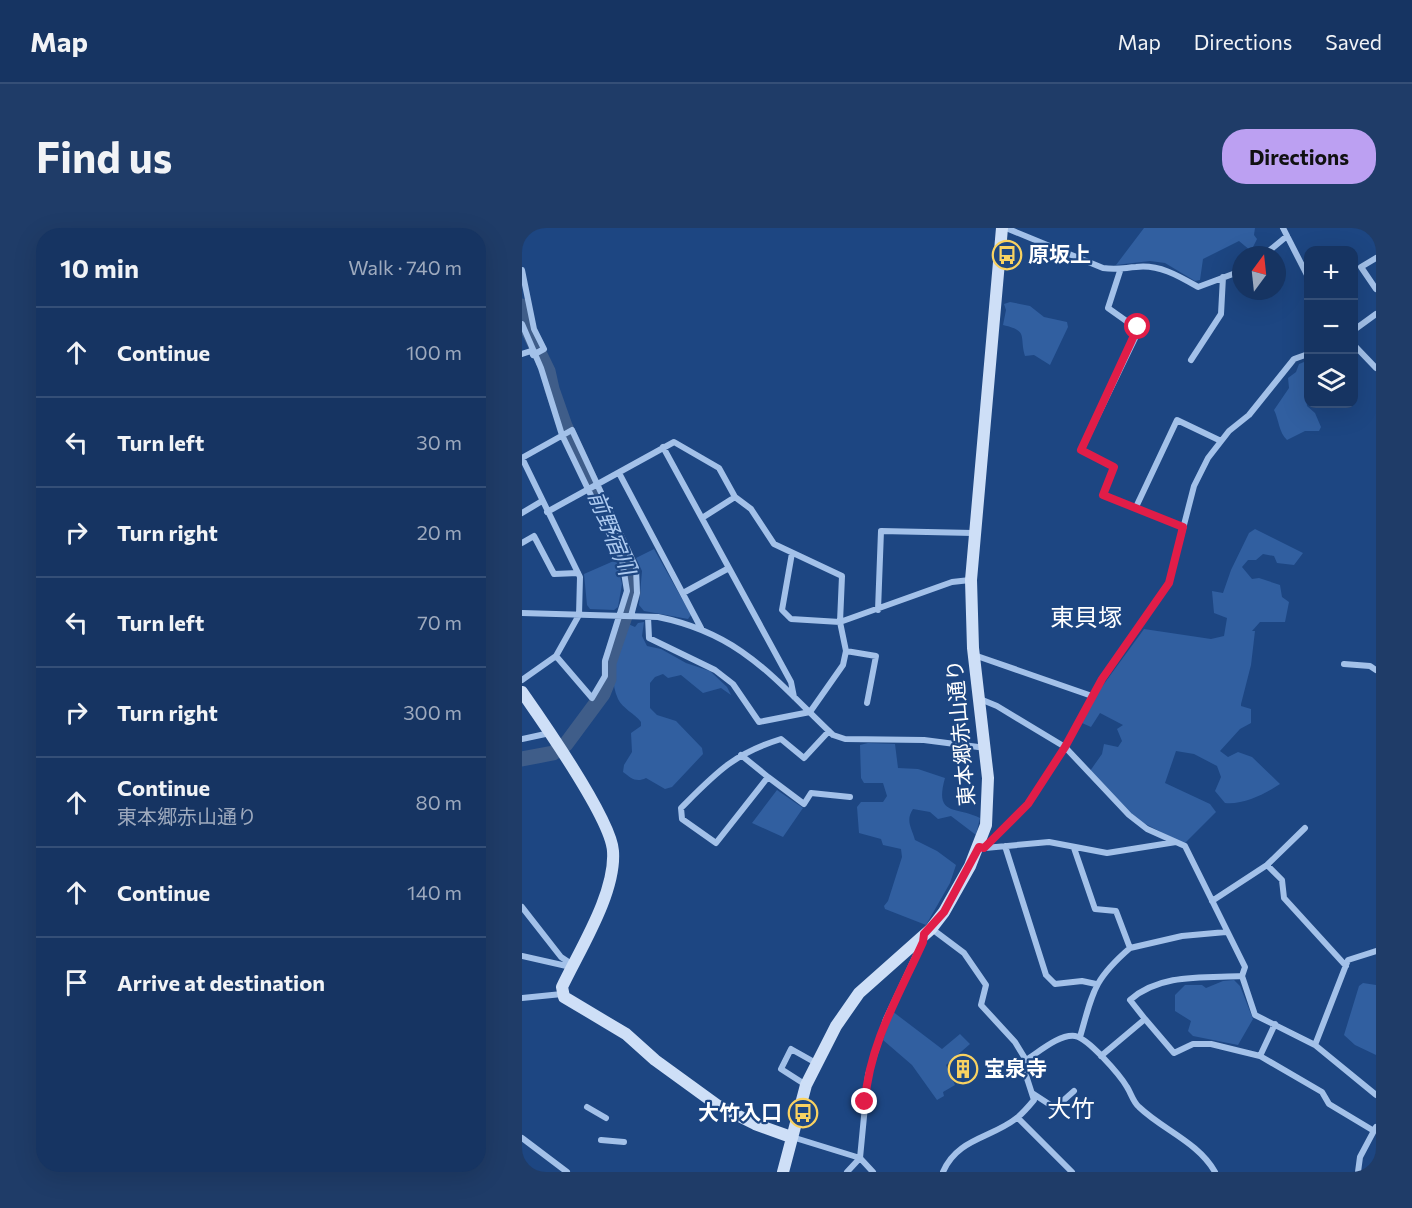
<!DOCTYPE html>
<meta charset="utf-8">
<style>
:root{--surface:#163462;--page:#1f3c68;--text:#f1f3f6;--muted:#9eaabe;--line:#354f77;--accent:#bca0f2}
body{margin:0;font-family:Commissioner,"Noto Sans JP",sans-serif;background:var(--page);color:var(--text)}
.controls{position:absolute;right:18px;top:18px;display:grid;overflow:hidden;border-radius:12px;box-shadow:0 6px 24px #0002}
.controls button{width:54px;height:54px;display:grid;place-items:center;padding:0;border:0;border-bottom:2px solid var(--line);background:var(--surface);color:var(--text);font:30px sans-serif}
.compass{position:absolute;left:710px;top:18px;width:54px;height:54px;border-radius:50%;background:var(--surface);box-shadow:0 6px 24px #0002;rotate:15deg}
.stop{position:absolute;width:18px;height:18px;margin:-14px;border:4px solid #e11d48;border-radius:50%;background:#fff}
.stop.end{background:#e11d48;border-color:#fff;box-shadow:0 2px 6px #0008}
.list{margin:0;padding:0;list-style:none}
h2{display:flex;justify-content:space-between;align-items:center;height:78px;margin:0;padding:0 24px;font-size:26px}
h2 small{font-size:20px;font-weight:400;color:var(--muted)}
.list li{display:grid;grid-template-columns:39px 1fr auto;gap:18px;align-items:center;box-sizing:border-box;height:90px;padding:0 24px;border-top:2px solid var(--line)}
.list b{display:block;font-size:22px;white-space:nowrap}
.list p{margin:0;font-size:20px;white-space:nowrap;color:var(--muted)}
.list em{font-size:20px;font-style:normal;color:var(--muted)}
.icon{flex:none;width:33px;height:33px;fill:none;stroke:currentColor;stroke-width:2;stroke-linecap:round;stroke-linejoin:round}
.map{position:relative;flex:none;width:854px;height:944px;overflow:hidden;border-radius:24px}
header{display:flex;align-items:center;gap:36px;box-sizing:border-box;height:84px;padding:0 30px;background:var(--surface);border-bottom:2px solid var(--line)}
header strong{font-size:28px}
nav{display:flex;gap:33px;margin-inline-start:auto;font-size:21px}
.intro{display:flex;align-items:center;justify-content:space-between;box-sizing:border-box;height:144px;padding:0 36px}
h1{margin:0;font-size:42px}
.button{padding:15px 27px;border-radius:24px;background:var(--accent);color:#111;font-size:21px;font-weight:700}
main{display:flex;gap:36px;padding:0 36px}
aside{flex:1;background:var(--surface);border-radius:24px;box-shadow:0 6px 24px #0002}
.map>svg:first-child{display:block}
.green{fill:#315fa0}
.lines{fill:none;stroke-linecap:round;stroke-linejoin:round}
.river{stroke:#3f5d89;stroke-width:15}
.street{stroke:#a3c1e9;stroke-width:6}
.secondary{stroke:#cedff7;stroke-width:12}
.route{stroke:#e11d48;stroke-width:8}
.labels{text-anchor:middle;stroke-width:4.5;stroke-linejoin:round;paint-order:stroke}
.poi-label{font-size:21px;font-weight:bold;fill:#fff;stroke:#1d4682;text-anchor:start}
.street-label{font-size:21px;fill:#fff;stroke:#1d4682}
.water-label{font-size:22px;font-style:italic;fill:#aecbf1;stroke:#1d4682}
.quarter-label{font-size:24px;fill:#fff;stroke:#1d4682}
</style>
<header>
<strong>Map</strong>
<nav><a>Map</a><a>Directions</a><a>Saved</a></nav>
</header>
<div class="intro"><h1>Find us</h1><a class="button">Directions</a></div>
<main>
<aside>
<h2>10 min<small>Walk · 740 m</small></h2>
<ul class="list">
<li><svg class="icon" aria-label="ahead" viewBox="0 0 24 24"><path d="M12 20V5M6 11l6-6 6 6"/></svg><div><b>Continue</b></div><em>100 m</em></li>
<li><svg class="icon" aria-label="left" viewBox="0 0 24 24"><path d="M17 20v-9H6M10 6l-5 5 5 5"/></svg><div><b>Turn left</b></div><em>30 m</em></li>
<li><svg class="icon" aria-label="right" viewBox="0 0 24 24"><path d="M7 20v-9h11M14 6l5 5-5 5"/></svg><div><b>Turn right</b></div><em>20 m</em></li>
<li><svg class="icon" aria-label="left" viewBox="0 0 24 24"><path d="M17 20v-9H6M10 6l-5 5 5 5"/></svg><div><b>Turn left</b></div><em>70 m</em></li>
<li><svg class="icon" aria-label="right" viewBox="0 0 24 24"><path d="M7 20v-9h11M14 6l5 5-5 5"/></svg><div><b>Turn right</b></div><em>300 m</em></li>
<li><svg class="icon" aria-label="ahead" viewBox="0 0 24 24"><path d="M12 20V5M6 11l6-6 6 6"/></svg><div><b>Continue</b><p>東本郷赤山通り</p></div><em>80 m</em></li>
<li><svg class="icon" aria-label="ahead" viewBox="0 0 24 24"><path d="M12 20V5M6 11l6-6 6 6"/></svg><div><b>Continue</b></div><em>140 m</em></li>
<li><svg class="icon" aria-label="arrive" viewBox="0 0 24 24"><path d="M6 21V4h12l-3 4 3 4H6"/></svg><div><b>Arrive at destination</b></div></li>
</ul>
</aside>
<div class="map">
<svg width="854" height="944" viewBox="0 0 854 944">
<rect width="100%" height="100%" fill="#1d4682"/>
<!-- green -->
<path class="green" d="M 622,0 L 733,0 L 732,7 L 735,11 L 729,23 L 717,13 L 681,31 L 678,52 L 673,53 L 643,35 L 628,33 L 594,37 Z
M 488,74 L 508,78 L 522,89 L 545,94 L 546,99 L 528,137 L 512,127 L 503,128 C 497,108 507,103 481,97 L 484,82 L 482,76 Z
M 782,134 L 786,138 L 786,149 L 782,152 L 785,178 L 793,185 L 799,199 L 797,203 L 783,203 L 765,212 C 757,205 757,192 752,182 L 767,160 L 766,150 L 774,144 L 777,136 Z
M 733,301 L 781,325 L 772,337 L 755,335 L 752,328 L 741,326 L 734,332 L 726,332 L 720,339 L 730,351 L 737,350 L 758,357 L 760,369 L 767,374 L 763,394 L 738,394 L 730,403 L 733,403 L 729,437 L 719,476 L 719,478 L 729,481 L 729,495 L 718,501 L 698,523 L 706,529 L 716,524 L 730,529 L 758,556 C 743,566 721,577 703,575 L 693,563 L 699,549 L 695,538 L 672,526 L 654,523 L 643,555 L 688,576 L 694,584 L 662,616 L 612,590 L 568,543 L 580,526 L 582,516 L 596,519 L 600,513 L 595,501 L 601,497 L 578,485 L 569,499 L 560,495 L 579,460 L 622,401 L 689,411 L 702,408 L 705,390 L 692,385 L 690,363 L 701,365 L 709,342 L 727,305 Z
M 132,321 L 169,387 L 166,391 L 122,383 L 117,377 L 120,343 L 114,330 Z
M 94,332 L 100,356 L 96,379 L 92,382 L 68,381 L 65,377 L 62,346 Z
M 122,394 L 120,408 L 125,418 L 139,421 L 164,435 L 188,443 L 205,459 L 209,467 L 199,460 L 181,465 L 159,447 L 146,450 L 141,446 L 133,449 L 128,455 L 128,480 L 135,487 L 154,493 L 180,520 L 181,526 L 150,559 L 143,561 L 124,550 C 114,555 109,550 101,544 L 102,537 L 110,524 L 109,505 L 119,498 L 119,494 C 113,486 100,480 96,471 C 85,446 95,421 104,395 L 113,399 L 116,395 Z
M 346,515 L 373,516 L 376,540 L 396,541 L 423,550 C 412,589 434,578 458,590 L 454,607 L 429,588 L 416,591 L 408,584 L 391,581 C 383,593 390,600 393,612 L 415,623 L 434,637 L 428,655 L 404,697 L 363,681 L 362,678 L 366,673 L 380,629 L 379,621 L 361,617 L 359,611 L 337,605 L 335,579 L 339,574 L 361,574 L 365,568 L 361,555 L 342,555 L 339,550 L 338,517 Z
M 255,562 L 281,580 L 261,609 L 230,595 Z
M 712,752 L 718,758 L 731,791 L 716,817 L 671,808 L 666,803 L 669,793 L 653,783 L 653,767 L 663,757 L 680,757 L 684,760 L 701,753 Z
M 841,755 L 854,757 L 854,827 L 833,817 L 822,807 L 837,758 Z
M 370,783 L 420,821 L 438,806 L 448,816 L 424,837 L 433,857 L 421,864 L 422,868 L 415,872 L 390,837 L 361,812 Z"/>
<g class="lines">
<!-- river -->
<path class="river" d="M 0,78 L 6,102 L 26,143 L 30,161 L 43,198 L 108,337 L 111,365 L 87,435 L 87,451 L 81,466 L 44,516 L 31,525 L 0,531"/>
<!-- street -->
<path class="street" d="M 484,0 L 581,40 C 595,42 601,40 614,39 C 637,36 657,48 676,59 L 719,43
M 761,0 L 786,49
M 742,27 L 765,8
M 854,30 L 839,39 L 854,61
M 0,42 L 12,101 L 22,121 L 11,127
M 598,43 L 586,80 L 617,102 L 559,222 L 592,239 L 581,267 L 661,299
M 0,96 L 19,140 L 40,207 L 100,332 L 105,363 L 83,433 L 83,448 L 70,470 L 34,428
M 832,102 L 854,86
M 832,117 L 854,140
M 0,126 L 9,123
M 669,132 L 699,86 L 701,49
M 141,219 L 207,340 L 161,365
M 0,230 L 58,349 L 57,387 L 34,428 L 0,452
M 0,230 L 50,202 L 114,340 L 115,365 L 109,388
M 97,245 L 179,400
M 614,279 L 655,192 L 699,213
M 25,284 L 152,214 L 197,240 L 213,269 L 229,281 L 252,316 L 320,348 L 318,394 L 324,423 L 321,437 L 288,484 L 237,494 L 211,456 L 193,442 L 127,410 L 126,389
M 0,285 L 20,273
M 180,290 L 213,269
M 0,315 L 12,308 L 32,346 L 56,345
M 270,325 L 260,382 L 269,391 L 318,394 L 430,354 L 448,352
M 207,340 L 269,454 L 272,469
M 356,382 L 359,303 L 451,305
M 0,385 L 136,389 C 220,406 252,451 311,507 L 323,511 L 402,512 L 464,520
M 324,423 L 354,428 L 345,475
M 452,427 L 570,468
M 822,436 L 848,438 L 854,442
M 458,471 L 475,478 L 543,519 L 607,587 L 625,601 L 663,618 L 723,739 L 720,748 L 733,787 L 793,817 L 854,867
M 307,503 L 282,530 L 259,511 C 211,526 194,545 159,580 L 160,591 L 194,615 L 246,549 L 282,576 L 289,565 L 328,569
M 0,511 L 28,505
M 219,527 L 246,549
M 483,618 L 524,747 L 533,756 L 560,753 L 574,756
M 462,620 L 506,576 L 543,519 L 580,451 L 647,355 L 672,258 L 686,230 L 707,203 L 727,187 L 772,131 L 786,126
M 463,620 L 527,614 L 585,625 L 654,614
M 552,620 L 573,681 L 594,683 L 608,720 C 571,752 571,764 558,809
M 745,637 L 760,652 L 762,670 L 824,738
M 690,673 L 745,637 L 783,600
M 0,679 L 39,729 L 51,737
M 410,701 L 442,725 L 464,757 L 459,777 L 493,814 L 504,832
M 608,720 L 660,708 L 704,704
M 0,728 L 49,739
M 0,770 L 40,766
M 623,791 L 608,772 C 638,745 683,750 720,748
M 793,817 L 826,732 L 854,723
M 579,828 L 623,791 L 652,825 L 671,816 L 689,816 L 738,828 L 800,864 L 807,876 L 852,903
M 738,828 L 753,796
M 284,857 L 259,841 L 269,821 L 294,835
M 510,865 L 533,880 L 552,863
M 65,879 L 84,890
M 496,890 L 550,944
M 270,909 L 338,930 L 351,944
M 0,910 L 45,944
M 79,912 L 102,914
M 325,944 L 338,930 L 346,847 L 364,791 L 402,710
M 421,944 C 435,910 471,910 496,889 C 502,884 507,878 512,872 L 501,838 L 504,832 C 517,824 537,806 553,808 C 566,810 598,847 605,859 C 609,865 611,874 617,879 C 641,902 676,914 693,944
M 836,944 L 838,929 L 854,899"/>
<!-- secondary -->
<path class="secondary" d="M 0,464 C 21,494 89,591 91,623 C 94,665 58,721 40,759 L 42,769 L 104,806 L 133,832 L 195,877 L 233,896 L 269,909
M 261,944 L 284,857 L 314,798 L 337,765 L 409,701 L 422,684 L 448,638 L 464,597 L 466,550 L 451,420 L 449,352 L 480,0"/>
</g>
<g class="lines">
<!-- route -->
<path class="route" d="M 343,874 C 347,816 378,765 401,714 L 402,706 L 422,684 L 457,619 L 462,620 L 506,576 L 543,519 L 580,451 L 647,355 L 661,299 L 581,267 L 592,239 L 559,222 L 616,99"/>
</g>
<!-- icons -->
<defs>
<g id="bus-ring" transform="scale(1.5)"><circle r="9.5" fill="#1d4682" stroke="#f9d261" stroke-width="1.5"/><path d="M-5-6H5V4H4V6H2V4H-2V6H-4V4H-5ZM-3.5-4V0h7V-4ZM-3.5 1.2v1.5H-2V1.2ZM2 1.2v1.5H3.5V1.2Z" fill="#f9d261"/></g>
<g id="building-ring" transform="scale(1.5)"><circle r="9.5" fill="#1d4682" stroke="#f9d261" stroke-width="1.5"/><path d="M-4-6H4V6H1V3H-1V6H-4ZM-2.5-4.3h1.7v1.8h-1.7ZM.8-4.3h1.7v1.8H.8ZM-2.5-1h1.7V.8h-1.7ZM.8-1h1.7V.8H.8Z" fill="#f9d261"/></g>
</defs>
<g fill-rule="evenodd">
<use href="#bus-ring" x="485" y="27"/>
<use href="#building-ring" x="441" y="841"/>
<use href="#bus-ring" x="281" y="885"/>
</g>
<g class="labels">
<!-- poi labels -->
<g class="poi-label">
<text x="506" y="34">原坂上</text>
<text x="462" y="848">宝泉寺</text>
<text x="260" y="892" text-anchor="end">大竹入口</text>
</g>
<!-- street labels -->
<g class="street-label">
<text transform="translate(439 505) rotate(-95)" y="7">東本郷赤山通り</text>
</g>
<!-- water labels -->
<g class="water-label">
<text transform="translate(90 305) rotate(68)" y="8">前野宿川</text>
</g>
<!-- quarter labels -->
<g class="quarter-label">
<text x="564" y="398">東貝塚</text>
<text x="549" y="889">大竹</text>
</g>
</g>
</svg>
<div class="controls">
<button>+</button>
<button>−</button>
<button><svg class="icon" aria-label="layers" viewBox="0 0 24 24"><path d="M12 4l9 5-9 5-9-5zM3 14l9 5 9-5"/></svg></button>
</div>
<svg class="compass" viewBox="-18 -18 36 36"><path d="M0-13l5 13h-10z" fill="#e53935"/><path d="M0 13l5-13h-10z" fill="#9eaabe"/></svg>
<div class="stop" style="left:616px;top:99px"></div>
<div class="stop end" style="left:343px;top:874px"></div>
</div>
</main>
